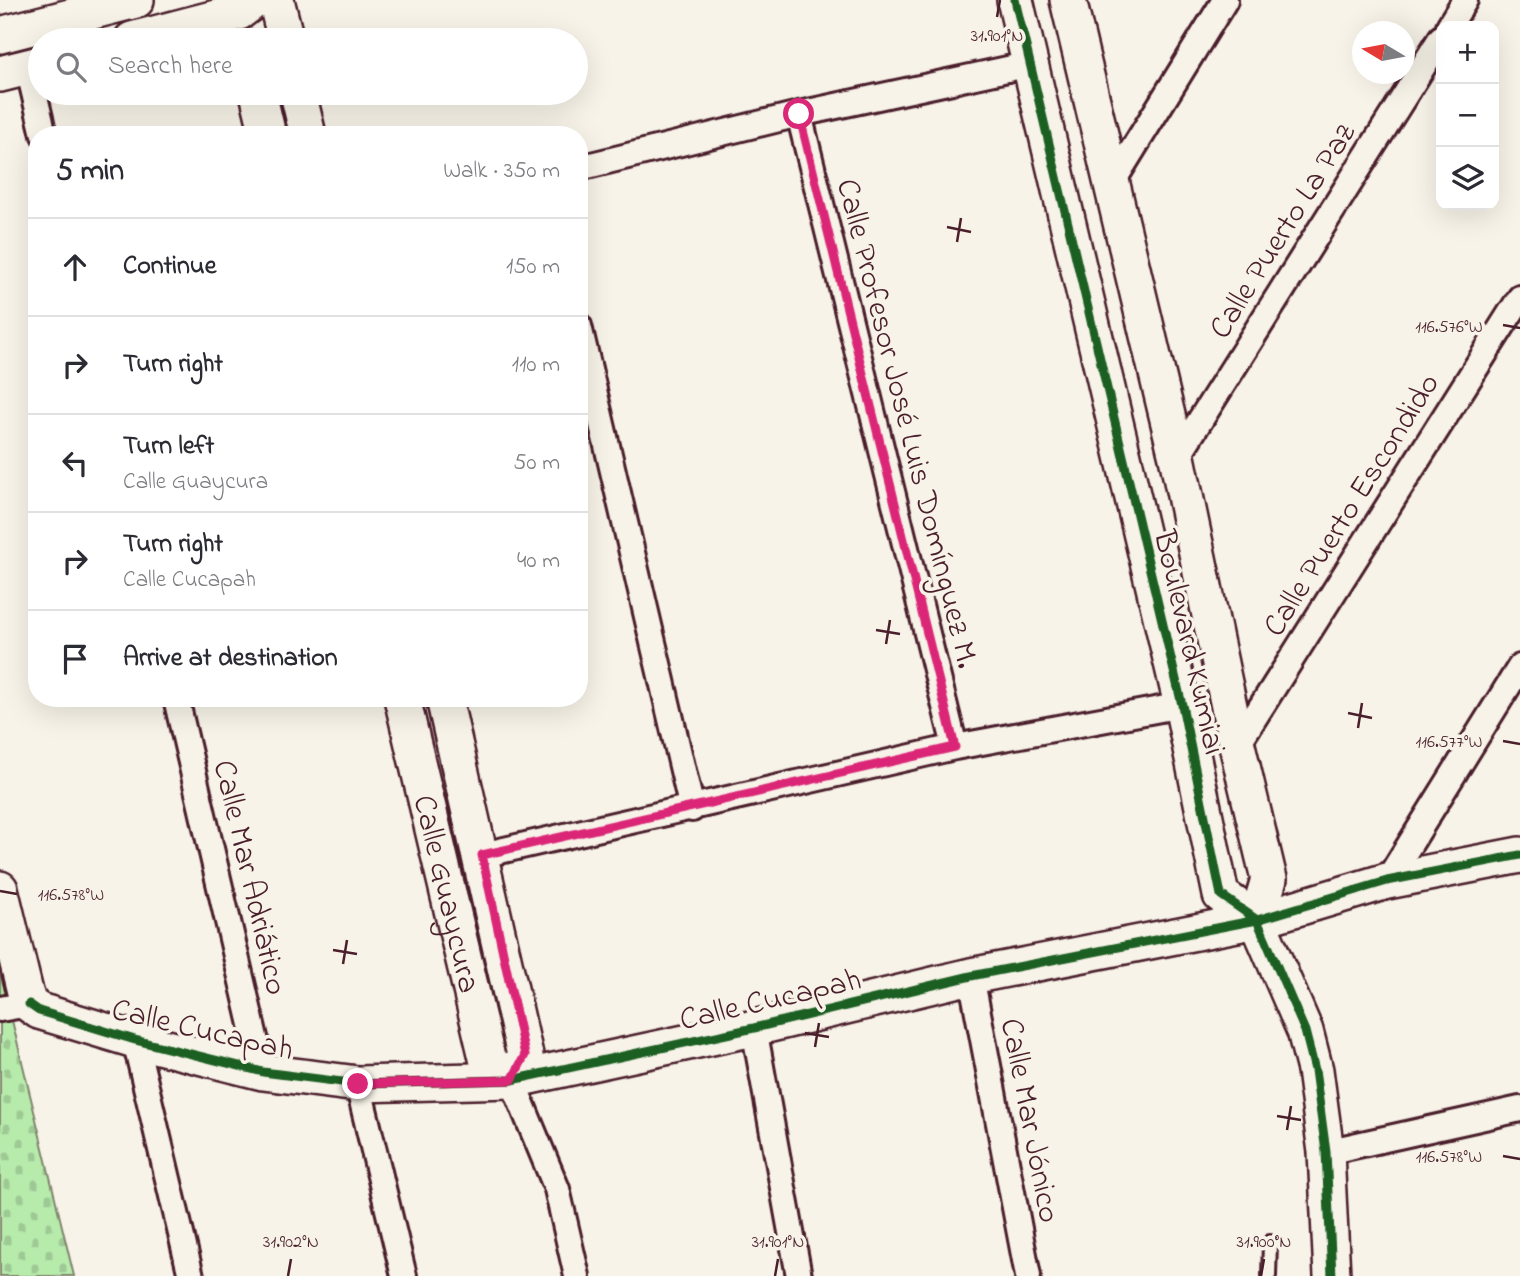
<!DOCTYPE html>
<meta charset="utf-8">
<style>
:root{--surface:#fff;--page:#f2f2f3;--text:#2b2b33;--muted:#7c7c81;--line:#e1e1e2}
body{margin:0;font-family:"Indie Flower",sans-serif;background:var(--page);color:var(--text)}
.controls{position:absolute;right:21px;top:21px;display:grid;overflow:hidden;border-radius:14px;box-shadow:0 7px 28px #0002}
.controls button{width:63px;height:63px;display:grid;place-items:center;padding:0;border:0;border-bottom:2px solid var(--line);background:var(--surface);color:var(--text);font:35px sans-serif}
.compass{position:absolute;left:1352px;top:21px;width:63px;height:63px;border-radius:50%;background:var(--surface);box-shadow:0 7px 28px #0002;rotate:280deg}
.stop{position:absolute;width:21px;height:21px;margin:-16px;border:5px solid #db2777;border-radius:50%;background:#fff}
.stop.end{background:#db2777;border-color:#fff;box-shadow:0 2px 7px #0008}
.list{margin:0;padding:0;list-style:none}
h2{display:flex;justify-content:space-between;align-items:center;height:91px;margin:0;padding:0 28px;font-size:30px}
h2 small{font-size:23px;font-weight:400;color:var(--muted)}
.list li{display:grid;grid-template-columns:46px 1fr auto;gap:21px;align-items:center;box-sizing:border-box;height:98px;padding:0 28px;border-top:2px solid var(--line)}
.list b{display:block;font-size:26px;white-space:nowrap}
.list p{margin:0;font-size:23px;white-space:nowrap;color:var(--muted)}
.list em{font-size:23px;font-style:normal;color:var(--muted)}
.icon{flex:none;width:38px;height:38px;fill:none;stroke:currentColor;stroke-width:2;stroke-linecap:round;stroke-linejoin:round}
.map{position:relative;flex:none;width:1520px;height:1276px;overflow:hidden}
.search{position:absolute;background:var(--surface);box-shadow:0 7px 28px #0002;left:28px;top:28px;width:560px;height:77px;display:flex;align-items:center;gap:18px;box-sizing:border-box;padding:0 24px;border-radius:38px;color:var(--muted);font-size:26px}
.panel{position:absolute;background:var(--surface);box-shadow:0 7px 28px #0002;left:28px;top:126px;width:560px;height:581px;border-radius:28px}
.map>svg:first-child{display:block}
.cemetery{fill:url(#cemetery-stones);stroke:#80856c;stroke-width:2}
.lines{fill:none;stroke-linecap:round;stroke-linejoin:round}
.lane-casing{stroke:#4a1f2b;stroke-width:18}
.street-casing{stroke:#4a1f2b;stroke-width:30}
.secondary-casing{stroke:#4a1f2b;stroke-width:40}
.lane{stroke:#f7f3e8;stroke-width:12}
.street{stroke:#f7f3e8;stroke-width:24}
.secondary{stroke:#f7f3e8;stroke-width:35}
.cycleway-casing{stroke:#f7f3e8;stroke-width:13}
.cycleway{stroke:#1b5e20;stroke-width:9}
.route{stroke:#db2777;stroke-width:9}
.ticks{fill:none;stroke:#4a1f2b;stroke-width:2.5}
.labels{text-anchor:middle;stroke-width:7;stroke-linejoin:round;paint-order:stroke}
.street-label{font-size:32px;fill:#4a1f2b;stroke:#f7f3e8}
.ticks-label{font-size:18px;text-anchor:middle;fill:#4a1f2b;stroke:#f7f3e8;stroke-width:7;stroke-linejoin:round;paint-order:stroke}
</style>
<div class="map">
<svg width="1520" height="1276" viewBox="0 0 1520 1276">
<defs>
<pattern id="cemetery-stones" width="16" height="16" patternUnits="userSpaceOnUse" patternTransform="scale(1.75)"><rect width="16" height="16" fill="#b6ebac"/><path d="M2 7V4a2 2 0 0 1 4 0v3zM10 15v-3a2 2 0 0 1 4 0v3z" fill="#9ec994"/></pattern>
</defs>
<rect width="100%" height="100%" fill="#f7f3e8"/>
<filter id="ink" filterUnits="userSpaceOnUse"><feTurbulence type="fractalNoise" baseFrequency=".0143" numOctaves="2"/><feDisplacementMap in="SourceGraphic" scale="14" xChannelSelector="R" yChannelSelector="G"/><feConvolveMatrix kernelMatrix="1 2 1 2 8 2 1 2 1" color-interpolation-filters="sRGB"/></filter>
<g filter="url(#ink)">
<!-- cemetery -->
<path class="cemetery" d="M 0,971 L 74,1276 L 0,1276 Z"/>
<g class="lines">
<!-- lane casing -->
<g class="lane-casing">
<path id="lane" d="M 1269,1276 L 1270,1242"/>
</g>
<!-- street casing -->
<g class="street-casing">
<path id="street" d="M 1449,26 L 1465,0
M 28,67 L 44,135
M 799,114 L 955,747
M 579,168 L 799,114 L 1031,64
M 1112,183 L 1225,0
M 579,326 L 692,809
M 1177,457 L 1441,38
M 176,698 L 263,1072
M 1237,745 L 1520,298
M 482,855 L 955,747 L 1182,705
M 1387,881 L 1520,667
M 971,976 L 1028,1276
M 0,1009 L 29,1004
M 754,1028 L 799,1276
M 135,1040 L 191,1276
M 512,1080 L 557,1189 L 577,1276
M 358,1084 L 404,1276
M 1326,1152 L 1520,1109"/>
</g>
<!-- secondary casing -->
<g class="secondary-casing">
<g id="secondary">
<path d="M 276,0 L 286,40"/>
<path d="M 1015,0 L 1182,705 L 1221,895 L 1257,920 L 1305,1031 L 1315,1070 L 1326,1152 L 1332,1276"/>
<path d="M 1068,0 L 1177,457 L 1237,745 L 1269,879 L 1257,920"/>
<path d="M 0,35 L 136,0"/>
<path d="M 132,40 L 239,12 L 255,0"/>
<path d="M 0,74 L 40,64"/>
<path d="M 258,93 L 268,135"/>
<path d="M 298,93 L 308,135"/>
<path id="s1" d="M 402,698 L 488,1062 L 512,1080 L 525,1055 L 444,698"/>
<path d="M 0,889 L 25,992 L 29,1004 L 39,1011 L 135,1040 L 263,1072 L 358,1084 L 512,1080 L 754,1028 L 971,976 L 1257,920 L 1387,881 L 1520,855"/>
</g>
</g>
<!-- lane -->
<use href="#lane" class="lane"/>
<!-- street -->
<use href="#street" class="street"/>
<!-- secondary -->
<use href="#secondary" class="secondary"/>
<!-- cycleway casing -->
<g class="cycleway-casing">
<path id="cycleway" d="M 1015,0 L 1182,705 L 1221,895 L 1257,920 L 1305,1031 L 1315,1070 L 1326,1152 L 1332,1276
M 29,1004 L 39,1011 L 135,1040 L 263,1072 L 358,1084 L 512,1080 L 754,1028 L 971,976 L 1257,920 L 1387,881 L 1520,855"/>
</g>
<!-- cycleway -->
<use href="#cycleway" class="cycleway"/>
</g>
</g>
<g class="lines" filter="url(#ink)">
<!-- route -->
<path class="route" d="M 358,1084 L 512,1080 L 525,1055 L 482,855 L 955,747 L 799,114"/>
</g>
<!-- ticks -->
<path class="ticks" d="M 997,17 L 1000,0M 947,227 L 971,232M 957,242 L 961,218M 1503,325 L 1520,328M 876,630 L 900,634M 886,644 L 890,620M 1348,713 L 1372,718M 1358,728 L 1362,703M 1503,741 L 1520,744M 0,891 L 17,894M 333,950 L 357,954M 343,964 L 347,940M 805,1033 L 829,1037M 815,1047 L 819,1023M 1277,1116 L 1301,1120M 1287,1130 L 1291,1106M 1503,1156 L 1520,1159M 288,1276 L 291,1259M 775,1276 L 778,1259M 1261,1276 L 1264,1259"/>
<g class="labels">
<!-- street labels -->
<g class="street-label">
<text transform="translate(1281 230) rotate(-58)" y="11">Calle Puerto La Paz</text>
<text transform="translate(909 423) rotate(76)" y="11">Calle Profesor José Luis Domínguez M.</text>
<text transform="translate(1350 504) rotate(-58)" y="11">Calle Puerto Escondido</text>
<text transform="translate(1191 642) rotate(77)" y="11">Boulevard Kumiai</text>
<text transform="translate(252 877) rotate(77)" y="11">Calle Mar Adriático</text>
<text dy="11" stroke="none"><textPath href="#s1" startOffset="201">Calle Guaycura</textPath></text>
<text transform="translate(770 998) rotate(-13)" y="11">Calle Cucapah</text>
<text transform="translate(203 1028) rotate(13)" y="11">Calle Cucapah</text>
<text transform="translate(1032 1120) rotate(79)" y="11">Calle Mar Jónico</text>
</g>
</g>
<g class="ticks-label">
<text x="997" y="41">31.901°N</text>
<text x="1449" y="332">116.576°W</text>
<text x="1449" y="747">116.577°W</text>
<text x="71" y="900">116.578°W</text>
<text x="1449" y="1162">116.578°W</text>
<text x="291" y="1247">31.902°N</text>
<text x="778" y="1247">31.901°N</text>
<text x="1264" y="1247">31.900°N</text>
</g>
</svg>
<div class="controls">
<button>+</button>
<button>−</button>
<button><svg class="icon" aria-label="layers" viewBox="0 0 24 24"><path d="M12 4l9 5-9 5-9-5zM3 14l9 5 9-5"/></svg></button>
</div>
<svg class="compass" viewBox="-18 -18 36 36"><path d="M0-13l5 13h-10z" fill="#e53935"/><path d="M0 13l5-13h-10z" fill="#7c7c81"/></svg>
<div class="stop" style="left:799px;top:114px"></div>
<div class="stop end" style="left:358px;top:1084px"></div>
<div class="search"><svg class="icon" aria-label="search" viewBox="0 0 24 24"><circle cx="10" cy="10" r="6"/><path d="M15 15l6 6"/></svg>Search here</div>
<section class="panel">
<h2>5 min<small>Walk · 350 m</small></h2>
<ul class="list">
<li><svg class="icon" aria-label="ahead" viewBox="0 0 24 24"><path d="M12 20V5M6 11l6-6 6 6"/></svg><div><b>Continue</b></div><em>150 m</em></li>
<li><svg class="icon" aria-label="right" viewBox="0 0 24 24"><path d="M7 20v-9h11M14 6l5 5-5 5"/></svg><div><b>Turn right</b></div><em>110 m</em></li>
<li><svg class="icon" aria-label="left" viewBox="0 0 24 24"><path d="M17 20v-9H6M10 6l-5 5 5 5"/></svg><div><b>Turn left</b><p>Calle Guaycura</p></div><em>50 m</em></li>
<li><svg class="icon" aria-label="right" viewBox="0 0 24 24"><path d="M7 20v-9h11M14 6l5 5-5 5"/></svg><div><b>Turn right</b><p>Calle Cucapah</p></div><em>40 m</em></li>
<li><svg class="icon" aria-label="arrive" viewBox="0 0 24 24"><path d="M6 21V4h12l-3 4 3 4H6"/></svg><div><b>Arrive at destination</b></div></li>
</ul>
</section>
</div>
